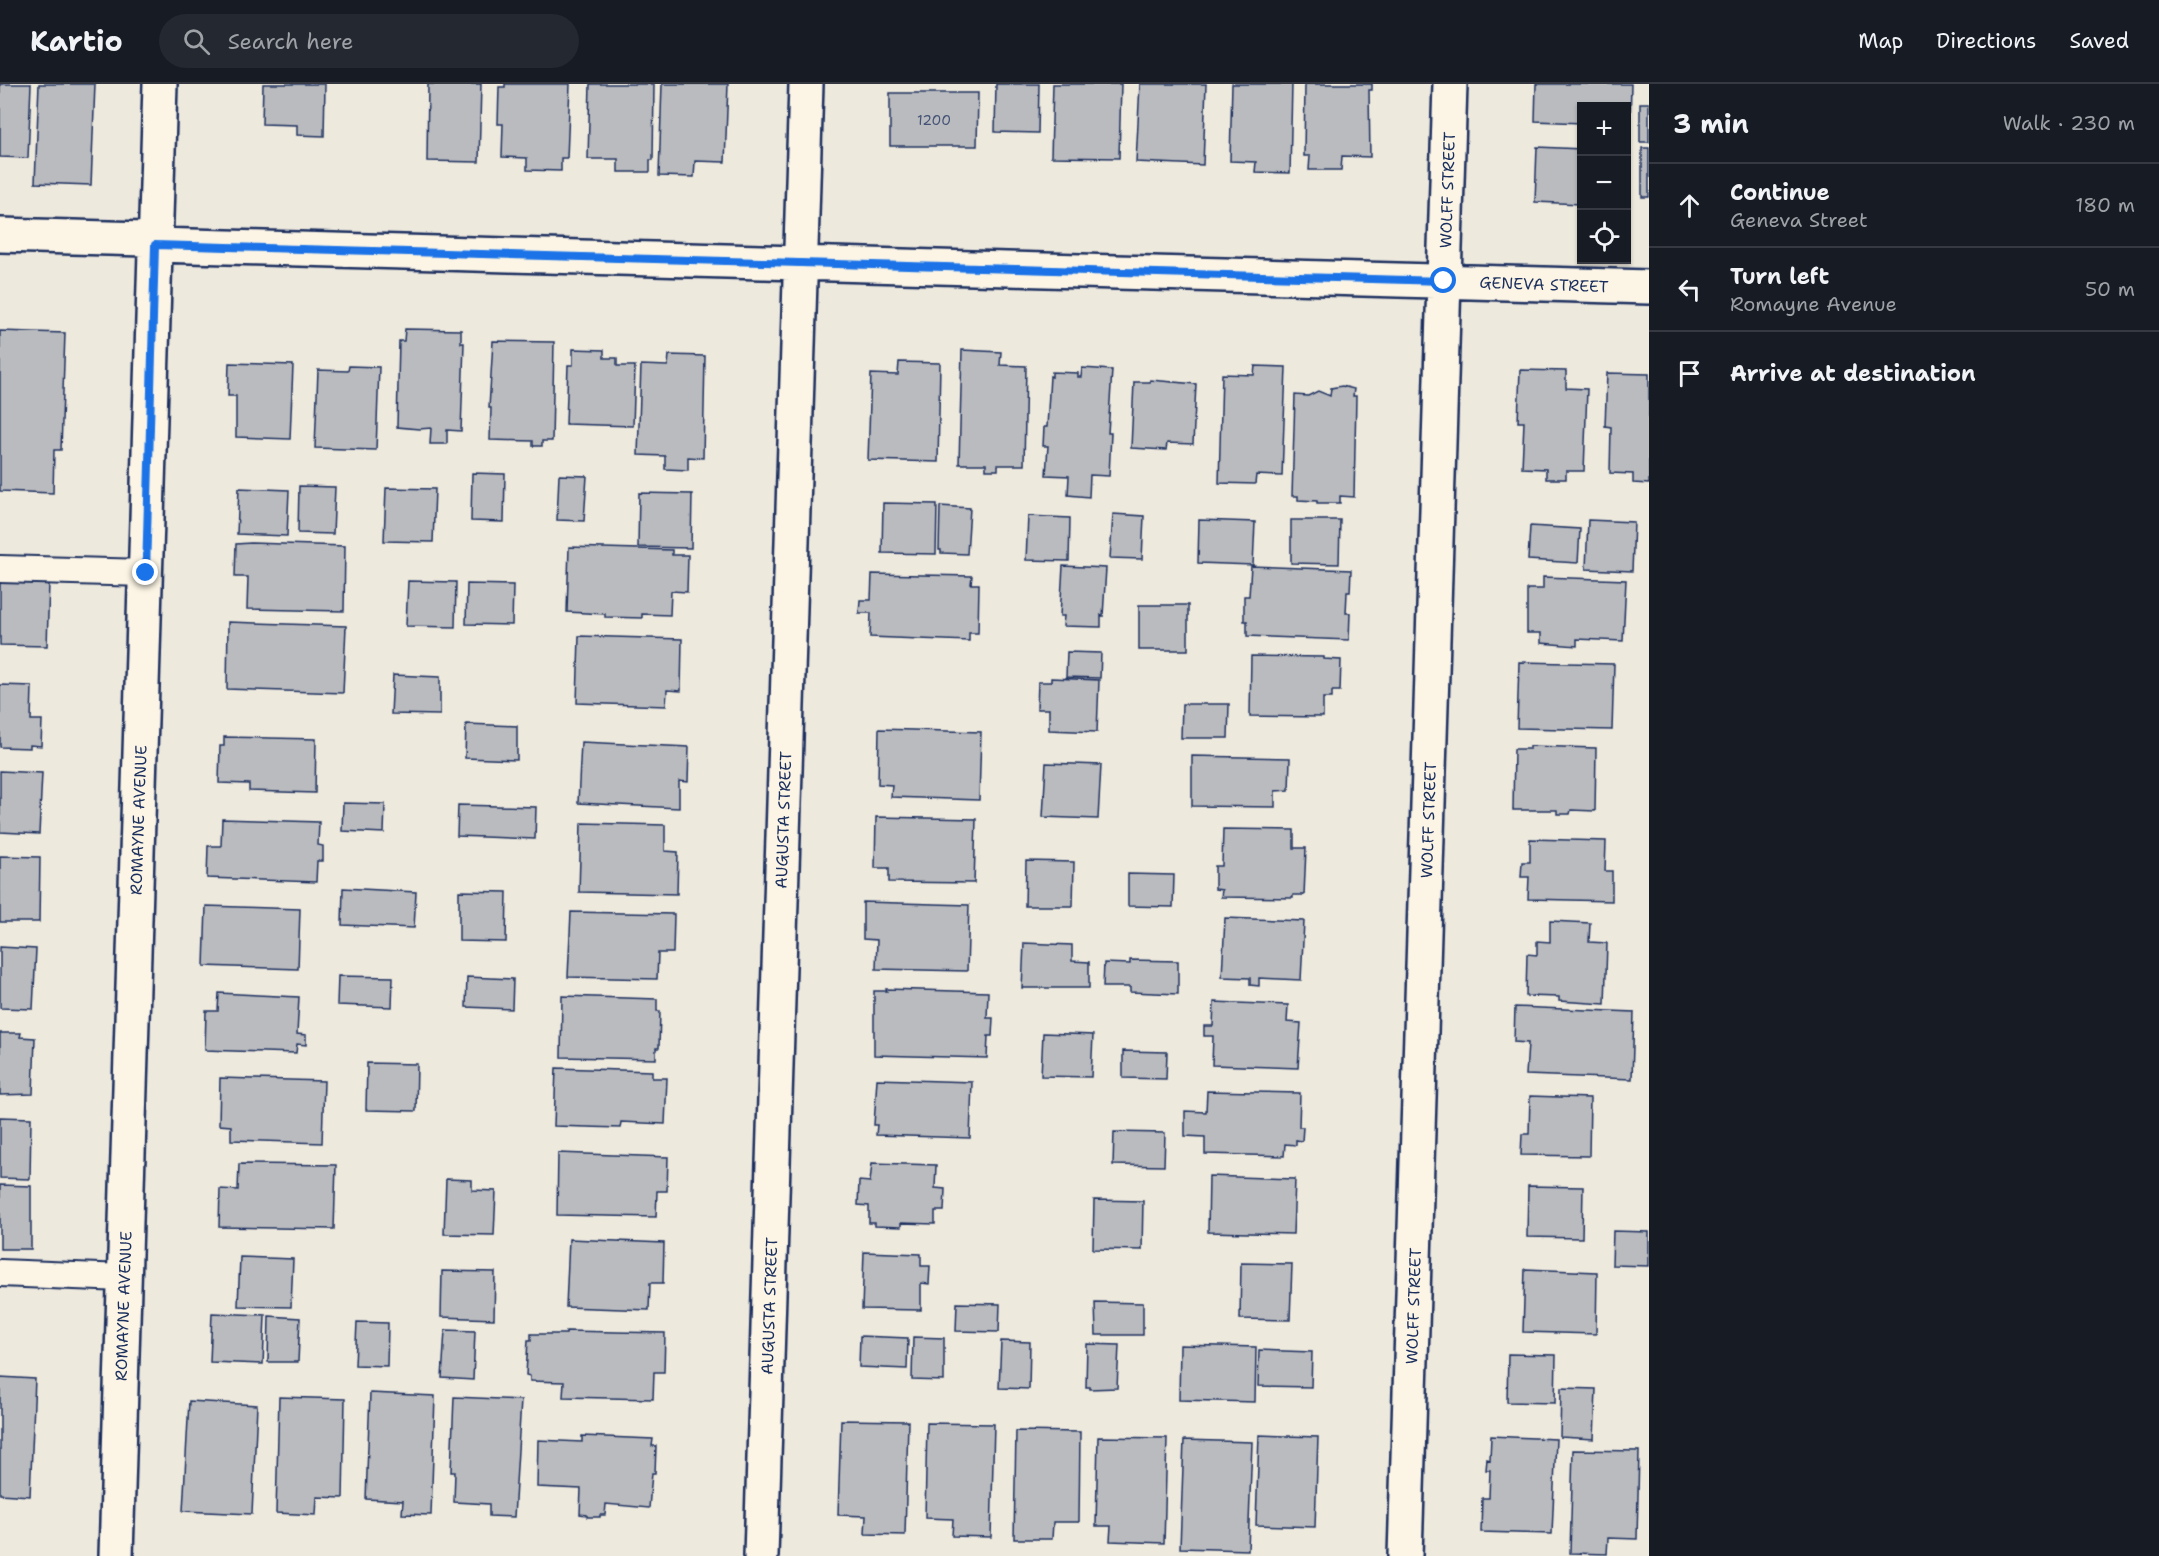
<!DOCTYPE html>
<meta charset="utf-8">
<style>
:root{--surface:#171b24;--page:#242831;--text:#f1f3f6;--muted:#9ea1a6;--line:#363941}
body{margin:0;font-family:"Shantell Sans",sans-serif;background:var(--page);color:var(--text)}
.controls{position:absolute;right:18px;top:18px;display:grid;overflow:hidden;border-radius:0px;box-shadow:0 2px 4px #0004}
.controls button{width:54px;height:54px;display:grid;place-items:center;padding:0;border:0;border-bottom:2px solid var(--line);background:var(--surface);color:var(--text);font:30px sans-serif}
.stop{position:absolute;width:18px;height:18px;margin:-14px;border:4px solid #1a73e8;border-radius:50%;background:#fff}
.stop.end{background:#1a73e8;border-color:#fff;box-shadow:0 2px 6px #0008}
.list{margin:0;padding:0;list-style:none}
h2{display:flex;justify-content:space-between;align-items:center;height:78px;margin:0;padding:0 24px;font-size:26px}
h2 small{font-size:20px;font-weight:400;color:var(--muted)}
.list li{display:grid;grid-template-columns:39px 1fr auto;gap:18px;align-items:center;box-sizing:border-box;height:84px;padding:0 24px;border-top:2px solid var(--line)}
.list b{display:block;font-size:22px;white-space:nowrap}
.list p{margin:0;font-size:20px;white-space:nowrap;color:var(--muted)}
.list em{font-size:20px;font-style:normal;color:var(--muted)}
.icon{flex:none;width:33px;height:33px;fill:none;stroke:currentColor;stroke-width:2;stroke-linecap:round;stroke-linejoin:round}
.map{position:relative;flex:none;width:1649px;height:1472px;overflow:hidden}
header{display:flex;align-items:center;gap:36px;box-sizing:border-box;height:84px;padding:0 30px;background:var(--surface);border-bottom:2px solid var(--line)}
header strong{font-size:28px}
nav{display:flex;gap:33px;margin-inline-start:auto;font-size:21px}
.search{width:420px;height:54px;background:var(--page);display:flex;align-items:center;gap:15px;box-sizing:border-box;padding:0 21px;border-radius:33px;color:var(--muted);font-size:22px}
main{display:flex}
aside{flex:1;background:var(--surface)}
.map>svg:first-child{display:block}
.building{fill:#babbbe;stroke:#1b2f5e;stroke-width:1.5}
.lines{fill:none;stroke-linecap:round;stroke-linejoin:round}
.service-casing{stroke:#1b2f5e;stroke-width:30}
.minor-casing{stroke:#1b2f5e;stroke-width:38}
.service{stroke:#fcf5e5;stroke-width:26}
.minor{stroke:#fcf5e5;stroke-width:33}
.route{stroke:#1a73e8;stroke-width:8}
.labels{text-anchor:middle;stroke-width:6;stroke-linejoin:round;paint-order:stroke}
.number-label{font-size:14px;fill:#435276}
.street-label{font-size:16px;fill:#1b2f5e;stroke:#fcf5e5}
</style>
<header>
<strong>Kartio</strong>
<div class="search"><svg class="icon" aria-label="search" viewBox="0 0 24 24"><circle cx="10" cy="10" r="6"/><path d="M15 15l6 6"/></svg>Search here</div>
<nav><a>Map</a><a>Directions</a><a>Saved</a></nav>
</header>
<main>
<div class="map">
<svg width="1649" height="1472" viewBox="0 0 1649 1472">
<rect width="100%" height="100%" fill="#eee9dd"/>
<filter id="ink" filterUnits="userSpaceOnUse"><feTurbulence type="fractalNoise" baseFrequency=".0167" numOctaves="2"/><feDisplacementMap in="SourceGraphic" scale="12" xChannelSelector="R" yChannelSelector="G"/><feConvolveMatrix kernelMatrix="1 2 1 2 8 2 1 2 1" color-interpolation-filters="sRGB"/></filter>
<g filter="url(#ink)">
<!-- building -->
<path class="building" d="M 0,0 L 31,0 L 28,74 L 0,73 Z
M 39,0 L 95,0 L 91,101 L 35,99 Z
M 263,0 L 325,0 L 324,52 L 297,51 L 297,41 L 262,40 Z
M 428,0 L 481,0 L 479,78 L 427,77 Z
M 505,0 L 570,0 L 567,74 L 561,74 L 561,87 L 527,86 L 527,74 L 502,73 L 503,40 L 498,40 L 499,3 L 505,3 Z
M 590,0 L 654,0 L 653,76 L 650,76 L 650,88 L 618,88 L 618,75 L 588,75 Z
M 662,0 L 728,0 L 725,78 L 695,77 L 694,93 L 659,92 Z
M 996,0 L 1039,0 L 1038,49 L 995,48 Z
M 1053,0 L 1121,0 L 1119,74 L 1051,73 Z
M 1140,0 L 1206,0 L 1203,81 L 1136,78 Z
M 1232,0 L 1292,0 L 1290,89 L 1255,88 L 1256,78 L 1230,77 Z
M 1305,0 L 1372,0 L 1372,6 L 1369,6 L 1370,73 L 1342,72 L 1341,86 L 1309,86 L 1310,72 L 1304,72 Z
M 1536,0 L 1631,0 L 1630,41 L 1626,41 L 1626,22 L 1582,22 L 1582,39 L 1535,37 Z
M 890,9 L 978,9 L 977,62 L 890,62 Z
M 1640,19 L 1649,19 L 1649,58 L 1640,58 Z
M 1537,63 L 1582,65 L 1582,120 L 1535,118 Z
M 1642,64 L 1649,64 L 1649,113 L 1642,113 Z
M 405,245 L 461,246 L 461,259 L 464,259 L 461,347 L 447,346 L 447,360 L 430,360 L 431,344 L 419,345 L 397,343 L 399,257 L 404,257 Z
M 0,247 L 65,249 L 61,366 L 54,366 L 53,409 L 0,407 Z
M 493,257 L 554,258 L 552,357 L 542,357 L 542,362 L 533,362 L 533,357 L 490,356 L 491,324 L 489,324 Z
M 573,265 L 604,266 L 604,274 L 617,274 L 617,282 L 635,282 L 633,342 L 566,340 L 568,281 L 573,281 Z
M 962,266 L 1001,268 L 1000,281 L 1026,282 L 1024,381 L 998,381 L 998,386 L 986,386 L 986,380 L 959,380 Z
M 669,271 L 705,272 L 703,374 L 688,373 L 688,386 L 665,385 L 665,372 L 638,371 L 641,281 L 668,282 Z
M 899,278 L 940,279 L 938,378 L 868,376 L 871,290 L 898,291 Z
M 229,279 L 293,281 L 290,355 L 236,353 L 236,312 L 228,312 Z
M 349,282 L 379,283 L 376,366 L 315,364 L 318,286 L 348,287 Z
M 1255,282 L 1286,283 L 1282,392 L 1256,391 L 1255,400 L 1219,399 L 1222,290 L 1254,291 Z
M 1082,284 L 1112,286 L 1108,349 L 1111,349 L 1109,392 L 1090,391 L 1089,413 L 1068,411 L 1069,392 L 1046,391 L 1048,362 L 1043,362 L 1044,343 L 1047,343 L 1050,292 L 1052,293 L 1052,288 L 1078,289 L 1078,293 L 1081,293 Z
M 1520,286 L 1566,287 L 1566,304 L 1587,305 L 1584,387 L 1566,387 L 1566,395 L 1546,395 L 1546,385 L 1522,384 L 1524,338 L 1518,338 Z
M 1607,289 L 1649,290 L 1649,400 L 1633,399 L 1633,390 L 1610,389 L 1611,343 L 1605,342 Z
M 1150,296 L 1196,300 L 1193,360 L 1167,359 L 1166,366 L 1131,364 L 1134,298 L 1150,298 Z
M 1342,302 L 1354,305 L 1353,312 L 1356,312 L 1354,413 L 1340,412 L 1340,419 L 1317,419 L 1317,417 L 1298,416 L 1298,412 L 1292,412 L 1295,311 L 1308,312 L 1318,307 L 1330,312 L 1331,304 Z
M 472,389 L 505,390 L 504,438 L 471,437 Z
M 559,391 L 587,392 L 584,437 L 557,436 Z
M 299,402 L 335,403 L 333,450 L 298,449 Z
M 239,404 L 289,406 L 287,452 L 237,450 Z
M 386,404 L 435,405 L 433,458 L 384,457 Z
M 639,409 L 692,410 L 691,464 L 638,463 Z
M 883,419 L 937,420 L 936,470 L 882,469 Z
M 940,422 L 970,424 L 967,470 L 941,469 L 941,466 L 939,466 Z
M 1113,430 L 1144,432 L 1142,475 L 1110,474 Z
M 1028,432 L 1070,434 L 1069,477 L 1026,476 Z
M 1199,436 L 1255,438 L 1253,481 L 1198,479 Z
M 1291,436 L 1340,436 L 1339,480 L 1291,479 Z
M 1588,436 L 1634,438 L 1632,487 L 1586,485 Z
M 1530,442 L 1580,445 L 1578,479 L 1528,476 Z
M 251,459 L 345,462 L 344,527 L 247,525 L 248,493 L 235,493 L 236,460 Z
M 569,463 L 672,466 L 672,471 L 688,471 L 687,508 L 671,507 L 670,531 L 642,530 L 642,534 L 605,533 L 605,530 L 567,528 Z
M 1063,482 L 1106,484 L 1103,532 L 1101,531 L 1101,543 L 1063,542 L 1064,532 L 1060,532 Z
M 1251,482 L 1351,486 L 1350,508 L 1347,508 L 1346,529 L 1350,529 L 1349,556 L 1247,552 L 1247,537 L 1244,537 L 1244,512 L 1249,512 Z
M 872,490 L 972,492 L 971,500 L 979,500 L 978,549 L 969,549 L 969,557 L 870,553 L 871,529 L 859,529 L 860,516 L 871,516 Z
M 1543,493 L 1626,496 L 1623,557 L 1577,555 L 1577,562 L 1541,559 L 1541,549 L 1527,549 L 1527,505 L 1543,505 Z
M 0,497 L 49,498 L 47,562 L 0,561 Z
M 408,497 L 456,498 L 455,543 L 406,542 Z
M 467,500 L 513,501 L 512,541 L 466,540 Z
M 1139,521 L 1188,521 L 1188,566 L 1139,566 Z
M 228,538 L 346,542 L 343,609 L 227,605 Z
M 579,552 L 682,555 L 681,607 L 667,606 L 666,622 L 577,619 Z
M 1067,568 L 1101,569 L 1100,594 L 1066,593 Z
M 1251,572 L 1324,573 L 1324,575 L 1341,576 L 1340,607 L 1332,607 L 1332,614 L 1323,614 L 1323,633 L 1250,632 Z
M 1519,578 L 1614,580 L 1612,646 L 1517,644 Z
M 393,591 L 440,593 L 440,631 L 391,630 Z
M 1051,594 L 1099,596 L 1097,648 L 1049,646 L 1049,625 L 1037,625 L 1038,598 L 1051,598 Z
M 0,601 L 32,602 L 31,636 L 42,636 L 41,662 L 30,661 L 30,664 L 0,663 Z
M 1182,620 L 1229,620 L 1228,654 L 1181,654 Z
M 466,640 L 517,642 L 517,676 L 465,674 Z
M 879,645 L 981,648 L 979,716 L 891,713 L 892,701 L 878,700 Z
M 224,653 L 316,655 L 315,709 L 249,707 L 249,700 L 219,699 L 220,662 L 224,662 Z
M 581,658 L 689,663 L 688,698 L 679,697 L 679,724 L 578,719 Z
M 1530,662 L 1596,664 L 1595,727 L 1571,726 L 1570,730 L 1557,730 L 1557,726 L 1513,726 L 1514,665 L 1530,665 Z
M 1192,672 L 1290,674 L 1289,706 L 1275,707 L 1275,723 L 1192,722 Z
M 1046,679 L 1101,681 L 1098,735 L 1043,733 Z
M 0,687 L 42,689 L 39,750 L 0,748 Z
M 343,719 L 385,720 L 384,749 L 342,747 Z
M 458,721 L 536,723 L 535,755 L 457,752 Z
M 876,733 L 976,735 L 974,799 L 889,798 L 889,784 L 875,784 Z
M 222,735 L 319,738 L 318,761 L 323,762 L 323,777 L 317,777 L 316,798 L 207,794 L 208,762 L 221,762 Z
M 581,739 L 665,741 L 665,767 L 678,768 L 677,810 L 579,808 Z
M 1223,745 L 1294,746 L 1294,764 L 1306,764 L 1304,811 L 1293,811 L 1293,814 L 1221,813 L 1222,806 L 1215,805 L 1215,782 L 1222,782 Z
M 1530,755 L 1606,757 L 1605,787 L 1612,787 L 1612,817 L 1528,815 L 1529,793 L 1521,793 L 1522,778 L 1530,778 Z
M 0,772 L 40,773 L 39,838 L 0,838 Z
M 1026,777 L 1074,778 L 1073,822 L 1025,822 Z
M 1128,790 L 1174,791 L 1173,823 L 1128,822 Z
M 343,804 L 416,808 L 414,844 L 342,841 Z
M 459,807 L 507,808 L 506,858 L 459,857 Z
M 863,818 L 969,821 L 967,887 L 876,885 L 877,856 L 863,855 Z
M 206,822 L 300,825 L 298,885 L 204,882 Z
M 571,828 L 674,830 L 673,869 L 658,869 L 657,895 L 568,893 Z
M 1225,834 L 1304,837 L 1301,896 L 1259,894 L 1259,902 L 1250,901 L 1250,894 L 1222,893 Z
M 1550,837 L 1590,839 L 1589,858 L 1607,859 L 1605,920 L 1559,917 L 1559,913 L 1526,912 L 1527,870 L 1537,871 L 1537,857 L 1550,858 Z
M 1024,859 L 1072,861 L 1072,877 L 1089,878 L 1089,904 L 1022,904 Z
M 0,863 L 36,865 L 33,925 L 0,924 Z
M 1130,876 L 1178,877 L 1178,910 L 1130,908 L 1130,903 L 1103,903 L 1104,879 L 1130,880 Z
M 338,892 L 393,893 L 392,923 L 337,921 Z
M 467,893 L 513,895 L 512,925 L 466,923 Z
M 886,905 L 988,908 L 987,934 L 993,934 L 992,952 L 988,952 L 987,974 L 874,971 L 874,907 L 887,907 Z
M 219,909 L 299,913 L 297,950 L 306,951 L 306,961 L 297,960 L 296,969 L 205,966 L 206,927 L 218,927 Z
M 562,912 L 657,915 L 657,927 L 660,927 L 659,964 L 656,964 L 656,975 L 561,973 Z
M 1214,918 L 1288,921 L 1287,938 L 1301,939 L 1298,984 L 1212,981 L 1213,952 L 1204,952 L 1204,942 L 1213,942 Z
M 1515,923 L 1634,928 L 1632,995 L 1526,991 L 1528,959 L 1514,958 Z
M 0,949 L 21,949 L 20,953 L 35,954 L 33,1010 L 0,1011 Z
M 1043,949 L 1093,951 L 1091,993 L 1041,992 Z
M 1123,967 L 1167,968 L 1166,995 L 1123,994 Z
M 367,979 L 417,980 L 416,1027 L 366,1026 Z
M 556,984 L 652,987 L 652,994 L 667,994 L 665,1040 L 621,1038 L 620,1044 L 554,1042 Z
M 220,994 L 324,997 L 322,1059 L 231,1056 L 231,1042 L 219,1041 Z
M 877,995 L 972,998 L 970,1054 L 876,1051 L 877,1041 L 874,1041 Z
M 1207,1007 L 1300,1009 L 1299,1043 L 1303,1043 L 1302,1057 L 1296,1056 L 1296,1061 L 1285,1060 L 1284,1072 L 1205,1070 L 1205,1053 L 1185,1052 L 1185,1027 L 1206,1028 Z
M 1530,1012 L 1590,1014 L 1589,1072 L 1521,1071 L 1522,1050 L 1529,1050 Z
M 0,1033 L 31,1034 L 30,1095 L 0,1094 Z
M 1114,1048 L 1165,1049 L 1164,1082 L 1113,1081 Z
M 558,1069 L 668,1073 L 667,1107 L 657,1107 L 656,1133 L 557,1131 Z
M 872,1079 L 936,1081 L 935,1104 L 945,1105 L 944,1127 L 935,1127 L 935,1140 L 901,1139 L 901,1143 L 875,1142 L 875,1139 L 869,1139 L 869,1122 L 858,1121 L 859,1097 L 870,1098 Z
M 239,1080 L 336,1081 L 334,1145 L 219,1143 L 220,1105 L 238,1106 Z
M 1209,1092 L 1295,1095 L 1293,1150 L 1208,1148 Z
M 446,1095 L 472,1096 L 472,1106 L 496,1107 L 494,1151 L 444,1150 Z
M 0,1101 L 31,1102 L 31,1165 L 0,1165 Z
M 1528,1102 L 1583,1103 L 1582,1154 L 1527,1153 Z
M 1094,1116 L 1143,1117 L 1142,1166 L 1093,1165 Z
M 1613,1147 L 1649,1148 L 1649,1182 L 1612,1181 Z
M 569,1155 L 664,1159 L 663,1199 L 650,1199 L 649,1226 L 566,1223 Z
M 864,1168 L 921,1170 L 921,1182 L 930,1182 L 929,1200 L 921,1199 L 921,1226 L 862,1225 Z
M 240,1173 L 293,1175 L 291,1223 L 238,1222 Z
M 1241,1179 L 1292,1180 L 1290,1236 L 1240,1235 Z
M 1525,1185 L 1597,1188 L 1596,1250 L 1523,1248 Z
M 442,1187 L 495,1188 L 494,1235 L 441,1233 Z
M 1095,1218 L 1143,1219 L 1143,1251 L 1096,1251 Z
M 957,1219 L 1000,1220 L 999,1248 L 956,1247 Z
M 212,1229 L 265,1231 L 263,1280 L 210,1278 Z
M 269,1232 L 300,1234 L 298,1278 L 268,1278 Z
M 357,1238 L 388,1239 L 387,1282 L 355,1281 Z
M 445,1246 L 475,1247 L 473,1296 L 442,1294 Z
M 566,1247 L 665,1249 L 664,1288 L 654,1288 L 653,1315 L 563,1313 L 564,1298 L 530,1297 L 530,1292 L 526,1291 L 528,1256 L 531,1256 L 531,1250 L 566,1250 Z
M 860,1252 L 908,1254 L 907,1285 L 859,1283 Z
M 913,1253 L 944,1254 L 944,1297 L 912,1296 Z
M 1001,1257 L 1030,1258 L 1029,1305 L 999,1304 Z
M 1087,1260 L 1119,1261 L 1117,1304 L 1090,1305 L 1090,1303 L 1086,1303 Z
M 1180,1261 L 1256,1263 L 1255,1318 L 1179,1316 Z
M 1259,1266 L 1312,1268 L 1311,1303 L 1258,1302 Z
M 1508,1270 L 1556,1271 L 1555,1319 L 1507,1318 Z
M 0,1293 L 35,1295 L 30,1412 L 0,1410 Z
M 1561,1304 L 1596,1305 L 1594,1355 L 1560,1353 Z
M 370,1309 L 435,1312 L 431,1431 L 402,1430 L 403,1417 L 366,1415 Z
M 279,1313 L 345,1315 L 343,1414 L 317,1413 L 316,1431 L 276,1429 Z
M 454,1313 L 521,1316 L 514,1433 L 489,1432 L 489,1420 L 454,1418 L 455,1388 L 451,1388 Z
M 189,1317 L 257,1321 L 252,1430 L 183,1427 Z
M 841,1336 L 908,1337 L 905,1451 L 865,1450 L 866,1432 L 838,1431 Z
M 927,1339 L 994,1340 L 991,1453 L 952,1452 L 953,1435 L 925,1434 Z
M 1016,1347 L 1080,1348 L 1079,1438 L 1053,1438 L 1052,1455 L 1014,1455 Z
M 1259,1351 L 1318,1353 L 1315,1443 L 1256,1441 Z
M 582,1352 L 653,1355 L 652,1362 L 656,1362 L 655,1389 L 652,1389 L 649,1424 L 606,1420 L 605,1431 L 600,1431 L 600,1433 L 587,1433 L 587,1431 L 580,1430 L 581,1405 L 537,1403 L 538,1356 L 582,1358 Z
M 1491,1352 L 1556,1355 L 1552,1450 L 1481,1448 L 1482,1414 L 1489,1414 L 1490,1386 L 1486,1386 L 1487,1375 L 1490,1376 Z
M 1098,1353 L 1167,1354 L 1164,1459 L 1110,1457 L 1111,1442 L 1096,1442 Z
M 1184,1356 L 1252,1358 L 1248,1466 L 1180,1464 Z
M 1573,1366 L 1639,1367 L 1637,1455 L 1608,1454 L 1607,1470 L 1570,1469 Z"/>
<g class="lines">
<!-- service casing -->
<g class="service-casing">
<path id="service" d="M 0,485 L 146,489
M 0,1189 L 124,1194"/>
</g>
<!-- minor casing -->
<g class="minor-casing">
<path id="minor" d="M 0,151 L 145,155 L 155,161 L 1649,203
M 116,1472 L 160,0
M 761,1472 L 806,0
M 1405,1472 L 1450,0"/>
</g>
<!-- service -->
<use href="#service" class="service"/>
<!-- minor -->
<use href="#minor" class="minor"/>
</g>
</g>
<g class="lines" filter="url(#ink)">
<!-- route -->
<path class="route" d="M 146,489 L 155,161 L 1444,197"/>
</g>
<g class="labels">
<!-- number labels -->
<g class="number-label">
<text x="934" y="41">1200</text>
</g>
<!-- street labels -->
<g class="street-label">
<text transform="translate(1447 106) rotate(-88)" y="6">WOLFF STREET</text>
<text transform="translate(1544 200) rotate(2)" y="6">GENEVA STREET</text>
<text transform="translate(138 736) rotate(-88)" y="6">ROMAYNE AVENUE</text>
<text transform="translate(783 736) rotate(-88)" y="6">AUGUSTA STREET</text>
<text transform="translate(1428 736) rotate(-88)" y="6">WOLFF STREET</text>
<text transform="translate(123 1222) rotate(-88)" y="6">ROMAYNE AVENUE</text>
<text transform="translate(769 1222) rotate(-88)" y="6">AUGUSTA STREET</text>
<text transform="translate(1413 1222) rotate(-88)" y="6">WOLFF STREET</text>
</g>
</g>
</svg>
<div class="controls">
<button>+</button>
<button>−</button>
<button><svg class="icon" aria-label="locate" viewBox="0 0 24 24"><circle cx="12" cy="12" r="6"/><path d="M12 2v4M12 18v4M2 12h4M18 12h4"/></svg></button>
</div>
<div class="stop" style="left:1444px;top:197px"></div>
<div class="stop end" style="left:146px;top:489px"></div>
</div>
<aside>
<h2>3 min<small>Walk · 230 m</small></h2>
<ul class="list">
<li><svg class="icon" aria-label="ahead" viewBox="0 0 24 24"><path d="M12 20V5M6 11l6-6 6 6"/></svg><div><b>Continue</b><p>Geneva Street</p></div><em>180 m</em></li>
<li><svg class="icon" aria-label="left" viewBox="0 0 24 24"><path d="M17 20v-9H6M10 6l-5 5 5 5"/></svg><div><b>Turn left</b><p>Romayne Avenue</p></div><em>50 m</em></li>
<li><svg class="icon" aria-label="arrive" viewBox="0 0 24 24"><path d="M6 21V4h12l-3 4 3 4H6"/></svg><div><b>Arrive at destination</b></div></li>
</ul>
</aside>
</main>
